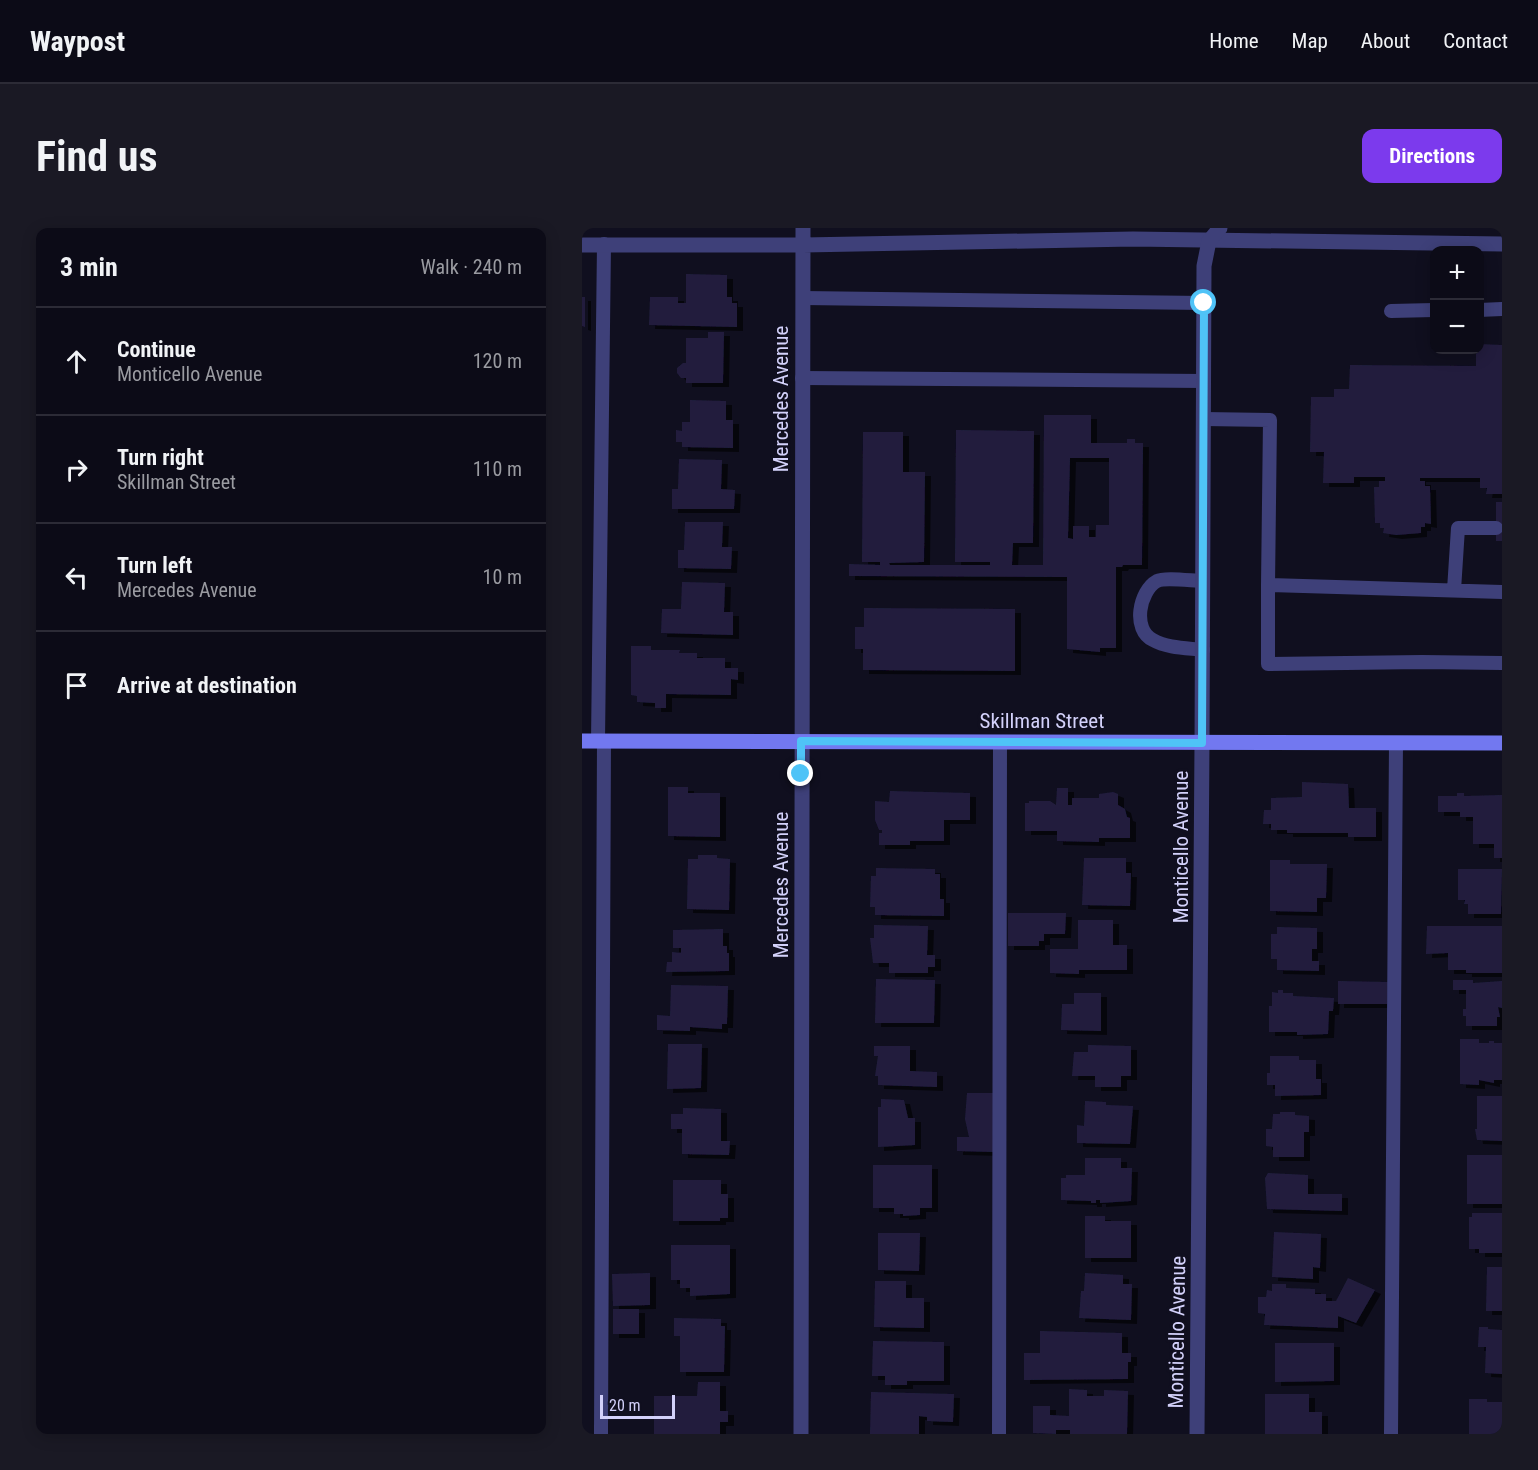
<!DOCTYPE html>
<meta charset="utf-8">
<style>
:root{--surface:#0c0b17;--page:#1a1924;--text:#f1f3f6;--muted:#9a9ba1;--line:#2c2b36;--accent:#7c3aed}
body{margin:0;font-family:"Roboto Condensed",sans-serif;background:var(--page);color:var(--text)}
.controls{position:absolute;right:18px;top:18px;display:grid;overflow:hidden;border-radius:12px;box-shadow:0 3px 15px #0003}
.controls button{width:54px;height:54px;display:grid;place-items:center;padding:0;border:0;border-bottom:2px solid var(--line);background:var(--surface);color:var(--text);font:30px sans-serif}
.scale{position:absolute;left:18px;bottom:15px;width:75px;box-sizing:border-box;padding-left:6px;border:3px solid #d3d1fa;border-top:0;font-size:16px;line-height:21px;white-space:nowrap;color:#d3d1fa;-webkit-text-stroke:4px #100f1f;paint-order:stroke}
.stop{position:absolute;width:18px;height:18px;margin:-14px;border:4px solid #4fc3f7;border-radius:50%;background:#fff}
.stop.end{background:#4fc3f7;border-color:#fff;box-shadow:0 2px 6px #0008}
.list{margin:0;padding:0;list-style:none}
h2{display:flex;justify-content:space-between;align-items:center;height:78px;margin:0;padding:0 24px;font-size:26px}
h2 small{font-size:20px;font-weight:400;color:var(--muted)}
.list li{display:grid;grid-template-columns:39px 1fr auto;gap:18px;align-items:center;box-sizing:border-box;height:108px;padding:0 24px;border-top:2px solid var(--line)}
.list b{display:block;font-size:22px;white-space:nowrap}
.list p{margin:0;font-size:20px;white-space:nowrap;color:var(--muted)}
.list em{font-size:20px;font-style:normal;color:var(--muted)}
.icon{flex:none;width:33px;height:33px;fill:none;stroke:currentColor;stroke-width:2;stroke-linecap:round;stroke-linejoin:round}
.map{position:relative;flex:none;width:920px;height:1206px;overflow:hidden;border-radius:12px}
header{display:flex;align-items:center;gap:36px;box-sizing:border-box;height:84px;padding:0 30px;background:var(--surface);border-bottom:2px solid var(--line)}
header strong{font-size:28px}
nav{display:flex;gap:33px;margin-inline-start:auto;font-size:21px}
.intro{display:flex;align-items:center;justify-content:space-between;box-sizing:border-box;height:144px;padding:0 36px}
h1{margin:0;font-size:42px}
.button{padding:15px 27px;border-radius:12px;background:var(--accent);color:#fff;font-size:21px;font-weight:700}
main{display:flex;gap:36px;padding:0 36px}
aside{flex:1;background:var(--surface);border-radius:12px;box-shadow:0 3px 15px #0003}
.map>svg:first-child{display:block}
.building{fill:#211d3e;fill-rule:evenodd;filter:url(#shadow)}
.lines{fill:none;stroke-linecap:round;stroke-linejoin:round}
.service{stroke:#3e4079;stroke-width:14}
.minor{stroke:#3e4079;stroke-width:15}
.tertiary{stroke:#3e4079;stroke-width:15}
.secondary{stroke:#7278f0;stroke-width:15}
.route{stroke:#4fc3f7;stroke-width:8}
.labels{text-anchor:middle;stroke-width:6;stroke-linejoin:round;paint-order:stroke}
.street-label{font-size:21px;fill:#d3d1fa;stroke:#100f1f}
</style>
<header>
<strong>Waypost</strong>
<nav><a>Home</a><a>Map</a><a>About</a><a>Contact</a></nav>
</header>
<div class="intro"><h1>Find us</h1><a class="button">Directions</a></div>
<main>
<aside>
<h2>3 min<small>Walk · 240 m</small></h2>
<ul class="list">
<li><svg class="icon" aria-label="ahead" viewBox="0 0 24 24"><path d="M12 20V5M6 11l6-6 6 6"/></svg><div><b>Continue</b><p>Monticello Avenue</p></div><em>120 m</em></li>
<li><svg class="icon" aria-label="right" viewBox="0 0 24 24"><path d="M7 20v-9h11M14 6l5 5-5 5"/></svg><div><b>Turn right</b><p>Skillman Street</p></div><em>110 m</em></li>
<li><svg class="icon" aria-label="left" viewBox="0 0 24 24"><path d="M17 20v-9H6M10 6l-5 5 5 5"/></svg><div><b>Turn left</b><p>Mercedes Avenue</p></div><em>10 m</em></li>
<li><svg class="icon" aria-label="arrive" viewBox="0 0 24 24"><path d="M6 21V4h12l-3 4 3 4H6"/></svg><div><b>Arrive at destination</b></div></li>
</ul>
</aside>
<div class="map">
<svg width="920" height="1206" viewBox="0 0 920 1206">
<defs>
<filter id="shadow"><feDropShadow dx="6" dy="4" stdDeviation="0" flood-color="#0009"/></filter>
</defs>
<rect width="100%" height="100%" fill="#100f1f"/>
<!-- building -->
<path class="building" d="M 104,46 L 145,47 L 145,69 L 150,69 L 150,75 L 155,75 L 155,99 L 67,97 L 68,69 L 96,69 L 96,75 L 104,75 Z
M 0,69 L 3,69 L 3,99 L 0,98 Z
M 126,104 L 142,104 L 141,155 L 104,155 L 104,150 L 99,150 L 95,145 L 95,140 L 101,135 L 104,135 L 104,110 L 126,110 Z
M 897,116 L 920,117 L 920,266 L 904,266 L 905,260 L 898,260 L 898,250 L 838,250 L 838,253 L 843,253 L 843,258 L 848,258 L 849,296 L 843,295 L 843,299 L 839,299 L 839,305 L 814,307 L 801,305 L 802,300 L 798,300 L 798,295 L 793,295 L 792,259 L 797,259 L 797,253 L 803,253 L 803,249 L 772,249 L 772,255 L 741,255 L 742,224 L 728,224 L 729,169 L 752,169 L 752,161 L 767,161 L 768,137 L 894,138 L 894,122 L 897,122 Z
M 108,172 L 144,173 L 144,192 L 151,192 L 151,220 L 100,219 L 100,214 L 94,214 L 94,202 L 100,203 L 100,194 L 108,194 Z
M 462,187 L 509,187 L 509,215 L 545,215 L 545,211 L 553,211 L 553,215 L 561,215 L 560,337 L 541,337 L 540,339 L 534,339 L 534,420 L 518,420 L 518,424 L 485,421 L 485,349 L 267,348 L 267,336 L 298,337 L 298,334 L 280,334 L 281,204 L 321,204 L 321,244 L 343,244 L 342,334 L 307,335 L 308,337 L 408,337 L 408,334 L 373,334 L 374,202 L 452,203 L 451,315 L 431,315 L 430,337 L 461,337 ZM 488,230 L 527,230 L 527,297 L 514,297 L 514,309 L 507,309 L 507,298 L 491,298 L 491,311 L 486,310 Z
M 97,231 L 140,232 L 139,261 L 153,262 L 152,281 L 90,281 L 90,261 L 96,261 Z
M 914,274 L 920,274 L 920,313 L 914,313 Z
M 103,294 L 141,294 L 140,319 L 150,319 L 149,341 L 96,340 L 96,322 L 102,322 Z
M 100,354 L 143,355 L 142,384 L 151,384 L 151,407 L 79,405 L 80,381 L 99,381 Z
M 282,380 L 433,381 L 433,443 L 281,442 L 281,421 L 273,421 L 273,399 L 282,399 Z
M 49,418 L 69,418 L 69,422 L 98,422 L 97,425 L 115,425 L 115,430 L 143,430 L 143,440 L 156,440 L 156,452 L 149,451 L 149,467 L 84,466 L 84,480 L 73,480 L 73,475 L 55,474 L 55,468 L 49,467 Z
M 720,554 L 766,556 L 767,580 L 794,580 L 794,609 L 766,609 L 766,605 L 705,605 L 705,602 L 689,602 L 689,596 L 681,596 L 682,582 L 689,582 L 689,570 L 720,569 Z
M 86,559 L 106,559 L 106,565 L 138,565 L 138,609 L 86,608 Z
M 475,560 L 486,560 L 486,577 L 490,577 L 490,570 L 517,570 L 517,566 L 531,564 L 536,566 L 536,577 L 543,581 L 545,589 L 548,590 L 548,610 L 517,610 L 517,614 L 475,613 L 475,603 L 443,603 L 443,575 L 447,575 L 447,573 L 468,573 L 474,577 Z
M 308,563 L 388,565 L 388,592 L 362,592 L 362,613 L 328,613 L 328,617 L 297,617 L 297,605 L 300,605 L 300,602 L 297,602 L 293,592 L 293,573 L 307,574 Z
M 875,565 L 882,565 L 882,568 L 920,567 L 920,630 L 912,630 L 912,616 L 891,616 L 891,589 L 878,589 L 878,584 L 856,584 L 856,568 L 875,568 Z
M 116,627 L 135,627 L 135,630 L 148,631 L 147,682 L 105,681 L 106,631 L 116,631 Z
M 502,630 L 544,630 L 544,645 L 549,645 L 548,678 L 500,677 Z
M 688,632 L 708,632 L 708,636 L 745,636 L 744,670 L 735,670 L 735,684 L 688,683 Z
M 294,640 L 353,641 L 353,646 L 358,646 L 358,671 L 362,671 L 362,688 L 293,687 L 293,679 L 288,679 L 289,648 L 294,648 Z
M 876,641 L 920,641 L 919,686 L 886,686 L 886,676 L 882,676 L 883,672 L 876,672 Z
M 426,685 L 484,685 L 483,706 L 462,706 L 462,713 L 457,713 L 457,718 L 426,718 Z
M 496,692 L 531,692 L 531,717 L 545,717 L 545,742 L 497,742 L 497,746 L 468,745 L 468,721 L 496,721 Z
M 292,697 L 346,698 L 345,727 L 353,727 L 353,739 L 346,739 L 346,745 L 307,745 L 307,735 L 291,735 L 288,710 L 292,710 Z
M 845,698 L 920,698 L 920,745 L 884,745 L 884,742 L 866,742 L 866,725 L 844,726 Z
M 695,699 L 735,700 L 735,721 L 730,721 L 730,733 L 737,733 L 737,743 L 695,742 L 695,731 L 689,731 L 689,706 L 695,706 Z
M 141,701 L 141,718 L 145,718 L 145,725 L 147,725 L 147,743 L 84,744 L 85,734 L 90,734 L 90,724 L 99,725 L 99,720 L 91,720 L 91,702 Z
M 294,751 L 353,752 L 352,795 L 293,795 Z
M 871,752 L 891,752 L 891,755 L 920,753 L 920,780 L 916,779 L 918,789 L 915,789 L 915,798 L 884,798 L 884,788 L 881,788 L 881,781 L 884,781 L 884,762 L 871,762 Z
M 756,753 L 806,754 L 805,776 L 756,776 Z
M 89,757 L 146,758 L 145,796 L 140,796 L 140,801 L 108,799 L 108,803 L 75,802 L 75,787 L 88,788 Z
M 696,762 L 701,762 L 701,765 L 711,765 L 711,768 L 752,770 L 751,783 L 747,783 L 746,806 L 715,807 L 715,804 L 687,804 L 687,778 L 690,778 L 690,764 L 696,765 Z
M 492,765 L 519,765 L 519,803 L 479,802 L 480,776 L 492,776 Z
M 878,811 L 897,811 L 897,815 L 907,815 L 907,813 L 912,813 L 912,815 L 920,815 L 920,852 L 912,852 L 912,855 L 897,852 L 897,857 L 878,856 Z
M 86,816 L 120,816 L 119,860 L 85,861 Z
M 506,817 L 549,818 L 549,848 L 539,848 L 539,859 L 513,859 L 513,848 L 490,848 L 492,824 L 506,824 Z
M 292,818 L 328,818 L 328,843 L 355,844 L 355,859 L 296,857 L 296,848 L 293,848 L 296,828 L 292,828 Z
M 688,828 L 717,828 L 717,832 L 734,832 L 734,851 L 739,851 L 739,867 L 693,868 L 693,857 L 685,857 L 685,845 L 688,845 Z
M 385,865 L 413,865 L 412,924 L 375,923 L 375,909 L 387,909 L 383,891 Z
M 895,868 L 920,868 L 920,913 L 895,912 L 893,901 L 895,901 Z
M 299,871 L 322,872 L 326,890 L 333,890 L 333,917 L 296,919 L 296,879 L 299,879 Z
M 503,873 L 524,874 L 524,877 L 551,878 L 548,916 L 495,915 L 495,897 L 502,898 Z
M 101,880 L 139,881 L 139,913 L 148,913 L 147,927 L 100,926 L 100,901 L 89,901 L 89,886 L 101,886 Z
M 698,884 L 713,884 L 713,887 L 727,888 L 727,904 L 722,904 L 722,929 L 691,929 L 691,919 L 684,918 L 684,901 L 690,901 L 691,886 L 698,886 Z
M 885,927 L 920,927 L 920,976 L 885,976 Z
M 503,930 L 539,930 L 539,940 L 550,940 L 549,973 L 518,975 L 518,972 L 514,972 L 514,975 L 509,975 L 509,973 L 479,972 L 479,950 L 484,950 L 484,947 L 503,947 Z
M 291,937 L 350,937 L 350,980 L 338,980 L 338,987 L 321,988 L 321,986 L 312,986 L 312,980 L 291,980 Z
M 686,945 L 726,947 L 726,966 L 760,966 L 760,983 L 685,981 L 683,950 Z
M 91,952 L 139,952 L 139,966 L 146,966 L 146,990 L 138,990 L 138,993 L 91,993 Z
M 890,985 L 920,985 L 920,1025 L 897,1025 L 897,1021 L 887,1021 L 887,989 L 890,989 Z
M 503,988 L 523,988 L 523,993 L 549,993 L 549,1030 L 503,1030 Z
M 692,1004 L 739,1006 L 738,1040 L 731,1039 L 731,1051 L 690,1049 Z
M 296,1005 L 338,1005 L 337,1043 L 296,1042 Z
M 89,1017 L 148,1017 L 148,1066 L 108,1068 L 108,1060 L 98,1060 L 98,1052 L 89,1052 Z
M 905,1039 L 920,1039 L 920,1083 L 904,1083 Z
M 68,1045 L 68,1077 L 31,1078 L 30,1046 Z
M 503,1045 L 541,1047 L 541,1056 L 550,1056 L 549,1092 L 497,1090 L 499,1063 L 502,1063 Z
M 766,1050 L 793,1062 L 774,1095 L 756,1088 L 756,1100 L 682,1097 L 683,1086 L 676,1085 L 676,1069 L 684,1069 L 685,1062 L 690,1063 L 690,1056 L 704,1056 L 704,1060 L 733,1061 L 733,1066 L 744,1066 L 744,1073 L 754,1073 Z
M 293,1053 L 324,1053 L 324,1070 L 342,1070 L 342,1100 L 292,1099 Z
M 31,1081 L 57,1081 L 57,1106 L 31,1106 Z
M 92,1090 L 139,1091 L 139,1098 L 143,1098 L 142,1144 L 98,1144 L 98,1108 L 92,1108 Z
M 897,1099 L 906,1099 L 906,1101 L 920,1102 L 920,1146 L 903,1145 L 904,1119 L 896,1119 Z
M 458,1103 L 540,1105 L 540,1125 L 549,1125 L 549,1134 L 546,1134 L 546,1151 L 442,1152 L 442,1125 L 458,1125 Z
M 291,1113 L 362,1114 L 362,1153 L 325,1153 L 325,1157 L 303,1157 L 303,1148 L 290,1148 Z
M 693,1115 L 752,1115 L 752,1153 L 693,1154 Z
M 116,1154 L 138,1154 L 138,1183 L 146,1183 L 146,1194 L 138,1194 L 138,1206 L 72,1206 L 72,1168 L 115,1168 Z
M 487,1161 L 505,1162 L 505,1168 L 522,1168 L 522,1162 L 546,1163 L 545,1206 L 488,1206 L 488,1202 L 474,1202 L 474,1206 L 451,1205 L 451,1178 L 468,1178 L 468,1187 L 487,1188 Z
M 289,1164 L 372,1166 L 371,1194 L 345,1193 L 345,1189 L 337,1188 L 337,1206 L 288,1206 Z
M 683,1166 L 727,1166 L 727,1184 L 740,1184 L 740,1206 L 683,1206 Z
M 887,1171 L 905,1171 L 905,1174 L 920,1174 L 920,1206 L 887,1206 Z"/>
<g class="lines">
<!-- service -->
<path class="service" d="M 221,70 L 622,75
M 897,82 L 920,81
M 809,83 L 852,82
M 220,150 L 622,153
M 622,191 L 688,192 L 686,357 L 920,364
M 686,357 L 686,436 L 840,434 L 920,435
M 872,362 L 876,300 L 914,300
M 621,422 C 605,420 585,420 571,412 C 550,402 557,363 575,353 C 583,349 611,353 621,353
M 16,513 L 22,16
M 19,1206 L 22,513
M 417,1206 L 418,514
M 809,1206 L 814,515"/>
<!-- minor -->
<path class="minor" d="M 0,17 L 221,17 L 551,11 L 920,16
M 219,1206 L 221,0
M 615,1206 L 620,515"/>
<!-- tertiary -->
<path class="tertiary" d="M 620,515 L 622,38 L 627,13 L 638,0"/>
<!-- secondary -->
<path class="secondary" d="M 0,513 L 920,515"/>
</g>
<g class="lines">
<!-- route -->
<path class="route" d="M 219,546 L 219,513 L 620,515 L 622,75"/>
</g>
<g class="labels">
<!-- street labels -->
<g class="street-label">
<text transform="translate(199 171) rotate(-90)" y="7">Mercedes Avenue</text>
<text x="460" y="500">Skillman Street</text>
<text transform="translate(599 619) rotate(-90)" y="7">Monticello Avenue</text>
<text transform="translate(199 657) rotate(-90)" y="7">Mercedes Avenue</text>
<text transform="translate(595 1104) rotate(-89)" y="7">Monticello Avenue</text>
</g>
</g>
</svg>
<div class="controls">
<button>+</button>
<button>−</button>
</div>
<div class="scale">20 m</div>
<div class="stop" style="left:622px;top:75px"></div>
<div class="stop end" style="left:219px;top:546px"></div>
</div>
</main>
